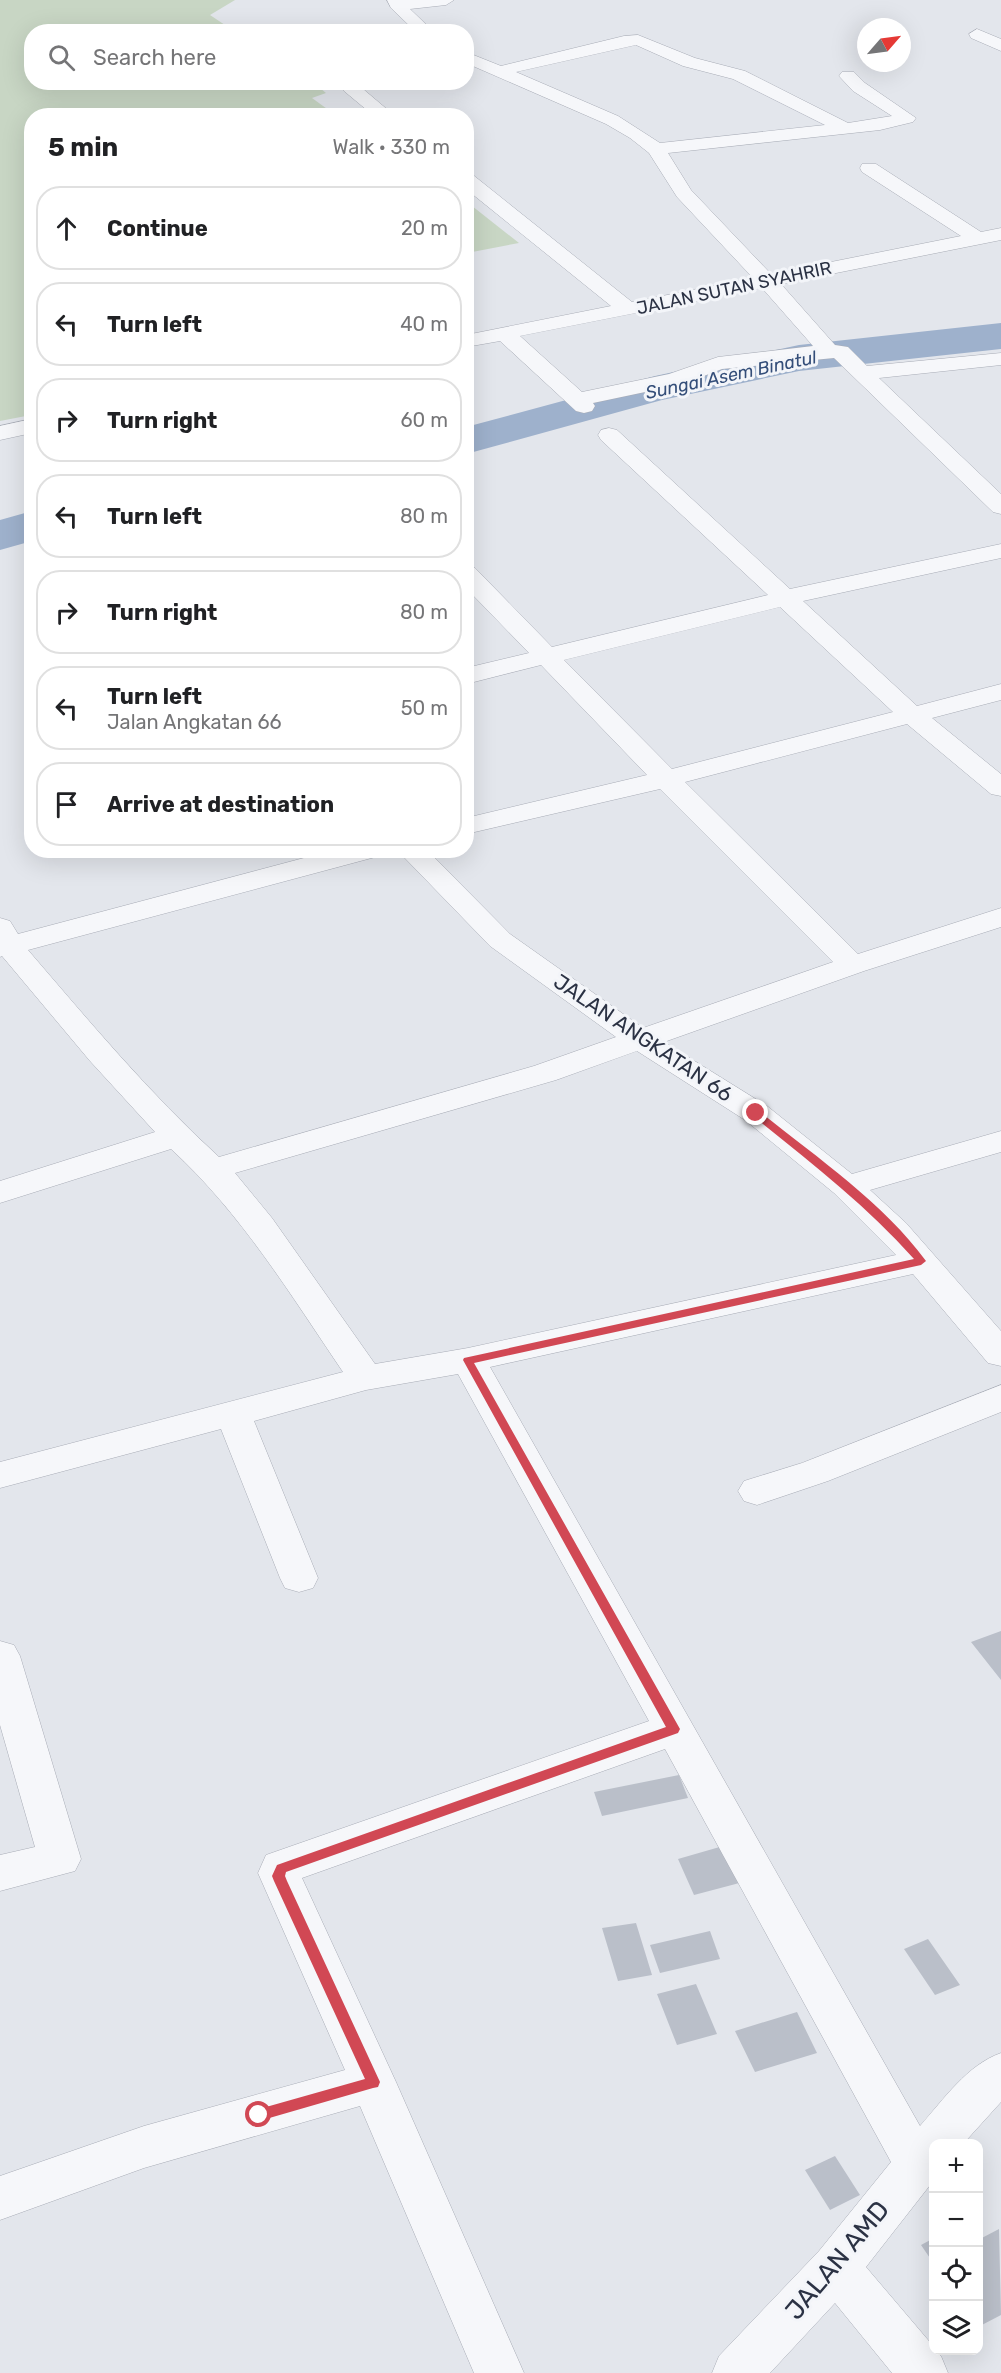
<!DOCTYPE html>
<meta charset="utf-8">
<style>
:root{--surface:#fff;--page:#f6f6f6;--text:#202124;--muted:#757577;--line:#e0e0e0}
body{margin:0;font-family:Rubik,sans-serif;background:var(--page);color:var(--text)}
.controls{position:absolute;right:18px;bottom:18px;display:grid;overflow:hidden;border-radius:12px;box-shadow:0 6px 24px #0002}
.controls button{width:54px;height:54px;display:grid;place-items:center;padding:0;border:0;border-bottom:2px solid var(--line);background:var(--surface);color:var(--text);font:30px sans-serif}
.compass{position:absolute;left:857px;top:18px;width:54px;height:54px;border-radius:50%;background:var(--surface);box-shadow:0 6px 24px #0002;rotate:62deg}
.stop{position:absolute;width:18px;height:18px;margin:-14px;border:4px solid #d14854;border-radius:50%;background:#fff}
.stop.end{background:#d14854;border-color:#fff;box-shadow:0 2px 6px #0008}
.list{margin:0;padding:0;list-style:none}
h2{display:flex;justify-content:space-between;align-items:center;height:78px;margin:0;padding:0 24px;font-size:26px}
h2 small{font-size:20px;font-weight:400;color:var(--muted)}
.list li{display:grid;grid-template-columns:39px 1fr auto;gap:18px;align-items:center;box-sizing:border-box;height:84px;margin:0 12px 12px;padding:0 12px;border:2px solid var(--line);border-radius:24px}
.list b{display:block;font-size:22px;white-space:nowrap}
.list p{margin:0;font-size:20px;white-space:nowrap;color:var(--muted)}
.list em{font-size:20px;font-style:normal;color:var(--muted)}
.icon{flex:none;width:33px;height:33px;fill:none;stroke:currentColor;stroke-width:2;stroke-linecap:round;stroke-linejoin:round}
.map{position:relative;flex:none;width:1001px;height:2373px;overflow:hidden}
.search{position:absolute;background:var(--surface);box-shadow:0 6px 24px #0002;left:24px;top:24px;width:450px;height:66px;display:flex;align-items:center;gap:15px;box-sizing:border-box;padding:0 21px;border-radius:24px;color:var(--muted);font-size:22px}
.panel{position:absolute;background:var(--surface);box-shadow:0 6px 24px #0002;left:24px;top:108px;width:450px;height:750px;border-radius:24px}
.map>svg:first-child{display:block}
.green{fill:#c8d6c4}
.lines{fill:none;stroke-linecap:round;stroke-linejoin:round}
.river{fill:#9eb1cc;fill-rule:evenodd}
.building{fill:#babfc9}
.street-casing{stroke:#a8acb6;stroke-width:1}
.street{fill:#f6f7fa;fill-rule:evenodd}
.route{fill:#d14854}
.labels{text-anchor:middle;stroke-width:6;stroke-linejoin:round;paint-order:stroke}
.far-street-label{font-size:18px;fill:#2b3244;stroke:#f3f5f9}
.far-water-label{font-size:18px;font-style:italic;fill:#344e79;stroke:#f3f5f9}
.street-label{font-size:21px;fill:#2b3244;stroke:#f3f5f9}
.near-street-label{font-size:26px;fill:#2b3244;stroke:#f3f5f9}
</style>
<div class="map">
<svg width="1001" height="2373" viewBox="0 0 1001 2373">
<rect width="100%" height="100%" fill="#e3e6ec"/>
<!-- green -->
<path class="green" d="M 0,0 L 235,0 L 210,15 L 234,31 L 32,32 L 32,82 L 314,83 L 326,93 L 312,98 L 330,111 L 352,109 L 359,115 L 32,116 L 31,415 L 0,421 Z
M 467,202 L 519,243 L 467,253 Z"/>
<g class="lines">
<!-- river -->
<path class="river" d="M 1001,323 L 1001,349 L 799,371 L 662,400 L 466,454 L 466,427 L 655,376 L 799,345 Z
M 32,511 L 32,541 L 0,550 L 0,520 Z"/>
</g>
<!-- building -->
<path class="building" d="M 1001,1631 L 1001,1680 L 971,1642 Z
M 679,1775 L 688,1798 L 602,1816 L 594,1792 Z
M 730,1844 L 747,1881 L 694,1895 L 678,1859 Z
M 636,1923 L 652,1975 L 618,1981 L 602,1928 Z
M 710,1931 L 720,1959 L 660,1973 L 650,1945 Z
M 928,1939 L 960,1985 L 935,1995 L 904,1949 Z
M 696,1984 L 717,2034 L 677,2045 L 657,1994 Z
M 797,2012 L 817,2053 L 755,2072 L 735,2031 Z
M 835,2156 L 860,2195 L 830,2210 L 805,2170 Z
M 999,2229 L 1001,2315 L 978,2327 L 978,2240 Z
M 934,2238 L 934,2264 L 921,2245 Z"/>
<g class="lines">
<!-- street casing -->
<g class="street-casing">
<path id="street" d="M 387,0 L 454,0 L 446,5 L 410,9 L 434,32 L 416,32 L 391,8 Z
M 977,29 L 1001,39 L 1001,51 L 971,38 L 969,34 Z
M 638,35 L 695,58 L 745,71 L 848,123 L 892,116 L 853,91 L 839,76 L 842,72 L 854,72 L 865,83 L 916,118 L 913,122 L 880,130 L 668,153 L 691,190 L 771,274 L 961,236 L 862,172 L 860,168 L 862,164 L 876,164 L 981,232 L 1001,228 L 1001,240 L 781,284 L 835,345 L 848,347 L 867,366 L 1001,353 L 1001,365 L 879,378 L 1001,494 L 1001,514 L 993,512 L 834,358 L 722,369 L 683,384 L 593,403 L 595,406 L 592,411 L 584,413 L 576,411 L 500,341 L 466,347 L 466,335 L 611,306 L 466,189 L 466,173 L 473,175 L 632,302 L 753,278 L 677,197 L 649,153 L 630,138 L 606,124 L 466,63 L 466,52 L 501,66 L 624,36 ZM 636,45 L 683,66 L 733,79 L 825,125 L 660,143 L 618,116 L 516,72 ZM 762,288 L 813,346 L 718,357 L 669,374 L 582,392 L 520,336 Z
M 344,83 L 356,83 L 395,116 L 374,116 L 344,91 L 341,87 Z
M 32,419 L 32,433 L 0,440 L 0,426 Z
M 609,428 L 617,430 L 790,589 L 1001,544 L 1001,558 L 803,601 L 917,706 L 1001,684 L 1001,700 L 932,718 L 1001,774 L 1001,796 L 991,794 L 907,724 L 685,782 L 858,954 L 1001,908 L 1001,927 L 864,971 L 664,1042 L 767,1106 L 852,1174 L 1001,1131 L 1001,1152 L 870,1190 L 906,1223 L 1001,1331 L 1001,1366 L 988,1363 L 913,1274 L 490,1367 L 920,2126 C 944,2099 967,2065 1001,2053 L 1001,2102 L 963,2144 L 934,2144 L 934,2180 L 866,2267 L 934,2347 L 934,2350 L 941,2356 L 948,2373 L 892,2373 L 835,2303 L 770,2373 L 712,2373 L 719,2356 L 819,2251 L 891,2162 L 665,1749 L 302,1878 L 396,2082 L 524,2373 L 474,2373 L 360,2106 L 144,2168 L 0,2220 L 0,2176 L 144,2126 L 345,2070 L 258,1873 L 266,1855 L 649,1721 L 458,1374 L 366,1390 L 254,1421 L 318,1578 L 313,1588 L 299,1592 L 285,1588 L 280,1578 L 221,1429 L 0,1488 L 0,1462 L 343,1372 C 290,1294 241,1213 171,1149 L 0,1203 L 0,1181 L 155,1132 L 90,1061 L 2,956 L 0,957 L 0,918 L 10,921 L 18,934 L 334,850 L 383,850 L 379,856 L 28,950 C 89,1021 149,1093 219,1157 L 534,1066 L 616,1037 L 490,946 L 397,850 L 427,850 L 510,934 L 643,1028 L 833,962 L 660,789 L 466,834 L 466,818 L 647,775 L 541,665 L 466,684 L 466,668 L 529,653 L 466,588 L 466,566 L 475,568 L 552,647 L 768,595 L 601,440 L 598,435 L 601,430 ZM 780,607 L 893,712 L 672,769 L 564,660 ZM 637,1051 L 745,1120 L 834,1193 L 896,1255 L 468,1348 L 375,1364 L 272,1218 L 235,1173 L 556,1080 Z
M 1001,1385 L 1001,1412 L 828,1481 L 757,1505 L 744,1501 L 738,1491 L 744,1481 L 802,1463 Z
M 0,1641 L 14,1645 L 20,1656 L 81,1859 L 75,1871 L 0,1891 L 0,1855 L 35,1847 L 0,1725 Z"/>
</g>
<!-- street -->
<use href="#street" class="street"/>
</g>
<!-- route -->
<path class="route" d="M 753,1111 L 759,1111 C 815,1156 884,1203 926,1261 L 921,1265 L 474,1363 L 680,1729 L 678,1733 L 286,1872 L 285,1876 L 287,1881 L 380,2082 L 378,2087 L 373,2088 L 259,2121 L 254,2119 L 252,2115 L 254,2110 L 259,2109 L 365,2079 L 274,1881 L 272,1876 L 277,1865 L 666,1727 L 463,1360 L 464,1358 L 914,1259 C 866,1205 809,1161 753,1116 Z"/>
<g class="labels">
<!-- far-street labels -->
<g class="far-street-label">
<text transform="translate(734 288) rotate(-12)" y="6">JALAN SUTAN SYAHRIR</text>
</g>
<!-- far-water labels -->
<g class="far-water-label">
<text transform="translate(731 375) rotate(-12)" y="6">Sungai Asem Binatul</text>
</g>
<!-- street labels -->
<g class="street-label">
<text transform="translate(643 1038) rotate(34)" y="7">JALAN ANGKATAN 66</text>
</g>
<!-- near-street labels -->
<g class="near-street-label">
<text transform="translate(837 2260) rotate(-50)" y="9">JALAN AMD</text>
</g>
</g>
</svg>
<div class="controls">
<button>+</button>
<button>−</button>
<button><svg class="icon" aria-label="locate" viewBox="0 0 24 24"><circle cx="12" cy="12" r="6"/><path d="M12 2v4M12 18v4M2 12h4M18 12h4"/></svg></button>
<button><svg class="icon" aria-label="layers" viewBox="0 0 24 24"><path d="M12 4l9 5-9 5-9-5zM3 14l9 5 9-5"/></svg></button>
</div>
<svg class="compass" viewBox="-18 -18 36 36"><path d="M0-13l5 13h-10z" fill="#e53935"/><path d="M0 13l5-13h-10z" fill="#757577"/></svg>
<div class="stop" style="left:259px;top:2115px"></div>
<div class="stop end" style="left:756px;top:1113px"></div>
<div class="search"><svg class="icon" aria-label="search" viewBox="0 0 24 24"><circle cx="10" cy="10" r="6"/><path d="M15 15l6 6"/></svg>Search here</div>
<section class="panel">
<h2>5 min<small>Walk · 330 m</small></h2>
<ul class="list">
<li><svg class="icon" aria-label="ahead" viewBox="0 0 24 24"><path d="M12 20V5M6 11l6-6 6 6"/></svg><div><b>Continue</b></div><em>20 m</em></li>
<li><svg class="icon" aria-label="left" viewBox="0 0 24 24"><path d="M17 20v-9H6M10 6l-5 5 5 5"/></svg><div><b>Turn left</b></div><em>40 m</em></li>
<li><svg class="icon" aria-label="right" viewBox="0 0 24 24"><path d="M7 20v-9h11M14 6l5 5-5 5"/></svg><div><b>Turn right</b></div><em>60 m</em></li>
<li><svg class="icon" aria-label="left" viewBox="0 0 24 24"><path d="M17 20v-9H6M10 6l-5 5 5 5"/></svg><div><b>Turn left</b></div><em>80 m</em></li>
<li><svg class="icon" aria-label="right" viewBox="0 0 24 24"><path d="M7 20v-9h11M14 6l5 5-5 5"/></svg><div><b>Turn right</b></div><em>80 m</em></li>
<li><svg class="icon" aria-label="left" viewBox="0 0 24 24"><path d="M17 20v-9H6M10 6l-5 5 5 5"/></svg><div><b>Turn left</b><p>Jalan Angkatan 66</p></div><em>50 m</em></li>
<li><svg class="icon" aria-label="arrive" viewBox="0 0 24 24"><path d="M6 21V4h12l-3 4 3 4H6"/></svg><div><b>Arrive at destination</b></div></li>
</ul>
</section>
</div>
